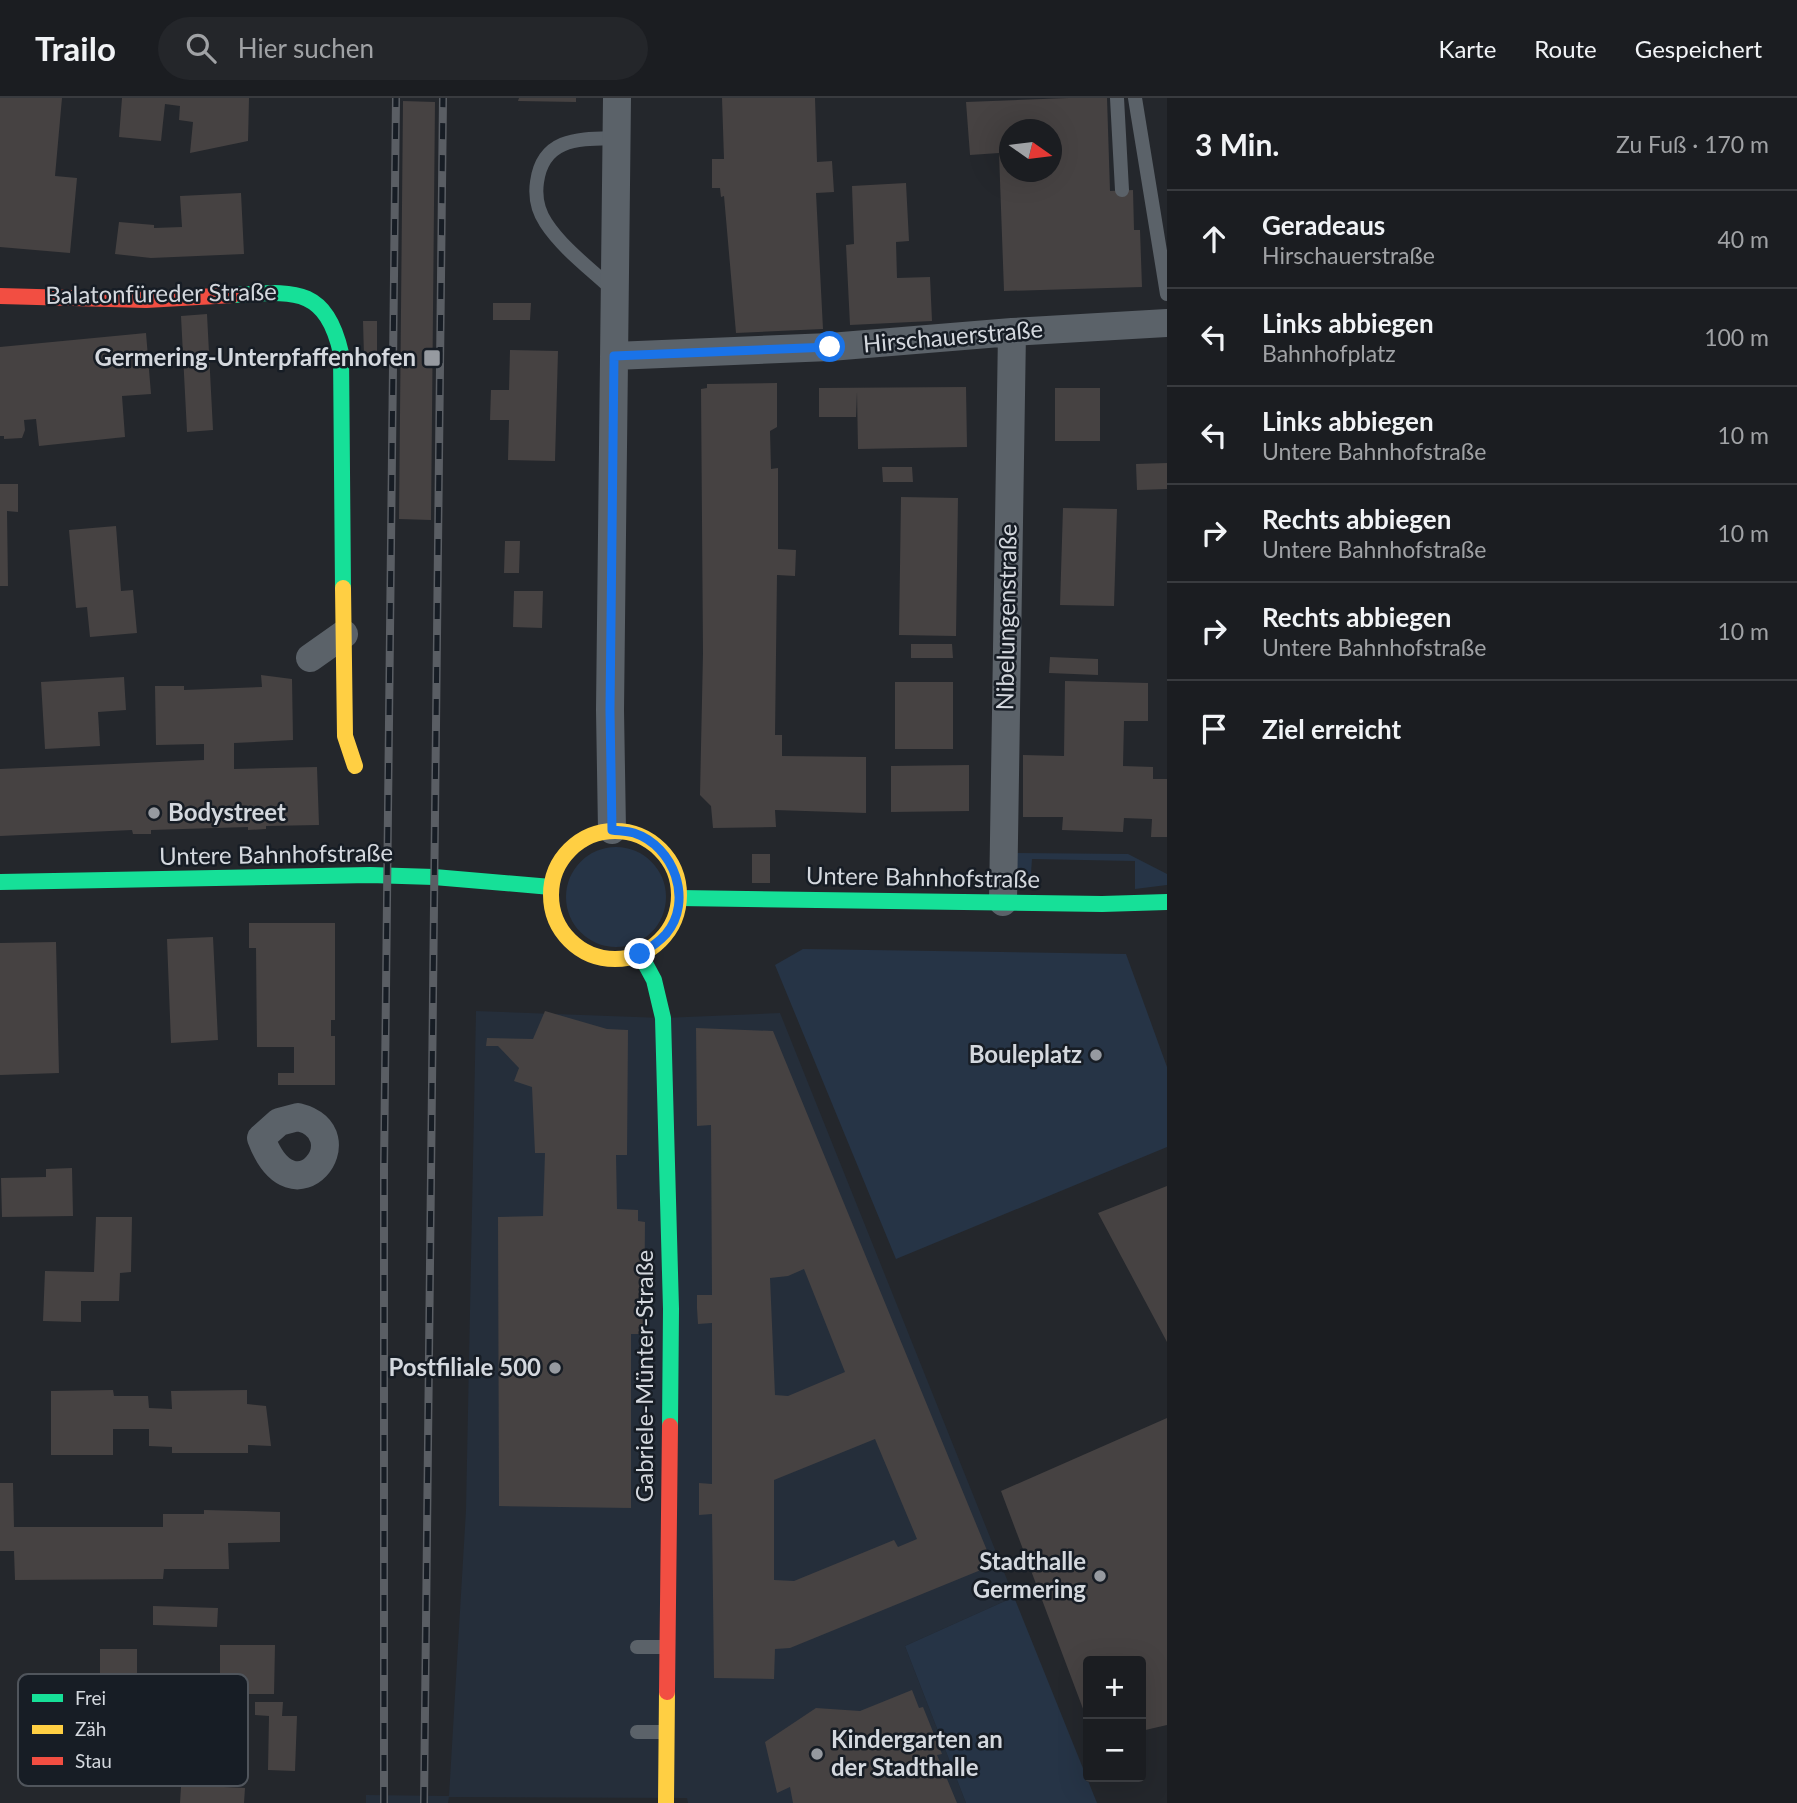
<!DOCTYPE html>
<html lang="de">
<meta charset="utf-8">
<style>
:root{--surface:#1b1d21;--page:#24262a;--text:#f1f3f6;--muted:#a0a2a5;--line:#393b3f}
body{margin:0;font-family:Lato,sans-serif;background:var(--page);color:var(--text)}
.controls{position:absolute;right:21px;bottom:21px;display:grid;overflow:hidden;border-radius:7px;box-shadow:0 7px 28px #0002}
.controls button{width:63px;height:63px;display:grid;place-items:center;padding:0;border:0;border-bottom:2px solid var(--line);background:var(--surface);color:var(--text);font:35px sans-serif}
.compass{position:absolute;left:999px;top:21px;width:63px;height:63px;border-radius:50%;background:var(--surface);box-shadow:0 7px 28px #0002;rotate:104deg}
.stop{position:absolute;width:21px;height:21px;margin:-16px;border:5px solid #1a73e8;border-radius:50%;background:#fff}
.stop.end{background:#1a73e8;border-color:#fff;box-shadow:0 2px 7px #0008}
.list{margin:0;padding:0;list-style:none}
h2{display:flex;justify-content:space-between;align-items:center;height:91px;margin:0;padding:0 28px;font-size:30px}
h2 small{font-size:23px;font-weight:400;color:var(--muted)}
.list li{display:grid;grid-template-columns:46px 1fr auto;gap:21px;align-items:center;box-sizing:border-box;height:98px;padding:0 28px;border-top:2px solid var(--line)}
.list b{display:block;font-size:26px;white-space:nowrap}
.list p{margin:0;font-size:23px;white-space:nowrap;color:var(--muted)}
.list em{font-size:23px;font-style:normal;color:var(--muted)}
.icon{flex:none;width:38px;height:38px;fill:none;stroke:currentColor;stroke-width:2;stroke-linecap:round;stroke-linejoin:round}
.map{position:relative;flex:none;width:1167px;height:1705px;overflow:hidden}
header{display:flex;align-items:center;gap:42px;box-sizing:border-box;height:98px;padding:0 35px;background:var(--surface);border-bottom:2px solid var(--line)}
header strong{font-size:33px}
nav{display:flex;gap:38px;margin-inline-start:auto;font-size:24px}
.search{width:490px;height:63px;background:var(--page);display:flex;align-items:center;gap:18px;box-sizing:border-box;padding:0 24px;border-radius:38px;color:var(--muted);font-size:26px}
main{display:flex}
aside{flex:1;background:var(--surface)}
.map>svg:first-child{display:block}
.built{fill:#252e3a}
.green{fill:#263446}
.building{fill:#464242;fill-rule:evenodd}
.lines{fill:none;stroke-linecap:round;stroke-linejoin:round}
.lane{stroke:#5b6269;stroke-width:14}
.street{stroke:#5b6269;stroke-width:28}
.fast{stroke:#16e098;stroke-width:16}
.slow{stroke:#ffcf43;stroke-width:16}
.jam{stroke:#f24e42;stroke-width:16}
.rail-casing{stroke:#5a5e64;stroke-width:8}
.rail{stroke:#171d25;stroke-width:5;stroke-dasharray:16;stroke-linecap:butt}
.route{stroke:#1a73e8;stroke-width:9}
.poi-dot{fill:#969aa0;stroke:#171d25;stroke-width:2.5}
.labels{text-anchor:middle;stroke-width:5;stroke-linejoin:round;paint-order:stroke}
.street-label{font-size:24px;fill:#d4d8de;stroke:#171d25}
.poi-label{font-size:24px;font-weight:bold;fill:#d4d8de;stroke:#171d25;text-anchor:end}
.key{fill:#171d25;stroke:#50555c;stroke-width:2}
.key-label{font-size:19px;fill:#d4d8de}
</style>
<header>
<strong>Trailo</strong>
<div class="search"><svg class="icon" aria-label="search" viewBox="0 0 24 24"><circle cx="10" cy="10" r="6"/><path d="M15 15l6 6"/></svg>Hier suchen</div>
<nav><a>Karte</a><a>Route</a><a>Gespeichert</a></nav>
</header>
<main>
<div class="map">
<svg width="1167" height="1705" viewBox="0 0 1167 1705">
<rect width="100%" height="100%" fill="#24272c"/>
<!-- built -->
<path class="built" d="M 476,913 L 663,920 L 780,915 L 1014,1499 L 905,1548 L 966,1705 L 688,1705 L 687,1700 L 449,1699 L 448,1705 L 366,1705 L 366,1697 L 449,1698 L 466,1412 Z"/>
<!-- green -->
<path class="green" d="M566 799a50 50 0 1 1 100 0a50 50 0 1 1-100 0Z
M 1017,755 L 1128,756 L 1167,776 L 1167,787 L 1135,791 L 1135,763 L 1032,761 L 1030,789 L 1009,789 Z
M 803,851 L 1126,856 L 1167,969 L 1167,1049 L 896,1161 L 775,867 Z
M 1014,1499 L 1097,1705 L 966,1705 L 905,1548 Z"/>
<!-- building -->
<path class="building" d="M 0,0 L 62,0 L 55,78 L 77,80 L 70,155 L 0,149 Z
M 122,0 L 249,0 L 248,43 L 190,55 L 193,24 L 179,22 L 180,8 L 165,6 L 161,43 L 119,39 Z
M 519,0 L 576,0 L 576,4 L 518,3 Z
M 722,0 L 815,0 L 817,64 L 832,63 L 834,94 L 816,95 L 823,231 L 736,235 L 724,98 L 721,99 L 720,90 L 712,90 L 712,61 L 724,61 Z
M 1068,0 L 1107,0 L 1110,93 L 1133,92 L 1134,132 L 1140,132 L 1142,189 L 1004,193 L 999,55 L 970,57 L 966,4 ZM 1009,32 L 1052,32 L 1052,74 L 1010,74 Z
M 403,3 L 435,4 L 431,422 L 399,421 Z
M 906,85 L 909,143 L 896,144 L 897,180 L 930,179 L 932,223 L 850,227 L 846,147 L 854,146 L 852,88 Z
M 241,95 L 244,156 L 151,160 L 115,156 L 119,124 L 154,127 L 154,130 L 182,129 L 180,98 Z
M 493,205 L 531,205 L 530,222 L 493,222 Z
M 207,216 L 213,332 L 187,334 L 181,218 Z
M 363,223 L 377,223 L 377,258 L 364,258 Z
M 146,235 L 151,296 L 122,298 L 125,339 L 39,348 L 36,321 L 24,322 L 25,332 L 22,340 L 4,341 L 4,338 L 0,338 L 0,249 Z
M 510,252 L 558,253 L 555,363 L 508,362 L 509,322 L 490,322 L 491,292 L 509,292 Z
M 777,285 L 777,329 L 770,333 L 771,371 L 778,370 L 778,451 L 796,452 L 795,478 L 777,477 L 775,637 L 782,637 L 782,658 L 866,659 L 866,715 L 775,712 L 776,729 L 713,730 L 711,708 L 700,697 L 703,555 L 701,291 L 707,290 L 707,286 Z
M 966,289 L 967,349 L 858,351 L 857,294 L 856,319 L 819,319 L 819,290 Z
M 1055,290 L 1100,290 L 1100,343 L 1055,343 Z
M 1167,365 L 1167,391 L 1137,392 L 1136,366 Z
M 882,369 L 912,369 L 913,384 L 883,384 Z
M 0,386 L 18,386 L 18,414 L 7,413 L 8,488 L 0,488 Z
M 901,399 L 958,400 L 956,538 L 899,537 Z
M 1063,410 L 1117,411 L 1114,508 L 1060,507 Z
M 116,428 L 121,493 L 133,492 L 137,535 L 90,539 L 87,509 L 76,510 L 69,432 Z
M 505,443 L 520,443 L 519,475 L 504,475 Z
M 514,493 L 543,493 L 542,530 L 513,529 Z
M 911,546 L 952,546 L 953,560 L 911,560 Z
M 1050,559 L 1098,561 L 1098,577 L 1049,575 Z
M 261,577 L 292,581 L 293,642 L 234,645 L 234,671 L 317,669 L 319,727 L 266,728 L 266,731 L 248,732 L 248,729 L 151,732 L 151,736 L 133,736 L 132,732 L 0,738 L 0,671 L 204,662 L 204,646 L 156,647 L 155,588 L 184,588 L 184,592 L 262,589 Z
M 124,579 L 126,612 L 98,614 L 100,648 L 45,651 L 41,584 Z
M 1065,583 L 1148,585 L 1148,623 L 1124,623 L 1123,668 L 1153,669 L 1153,681 L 1167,681 L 1167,739 L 1151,739 L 1152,721 L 1124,720 L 1123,734 L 1062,732 L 1063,719 L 1023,719 L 1023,657 L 1064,658 Z
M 895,584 L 953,584 L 953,651 L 895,651 Z
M 969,667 L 969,713 L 891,714 L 891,668 Z
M 752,756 L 770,756 L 770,785 L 752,785 Z
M 249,825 L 335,825 L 335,922 L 331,922 L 331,938 L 335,938 L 335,987 L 278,987 L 278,975 L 294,975 L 294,949 L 257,949 L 256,850 L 249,850 Z
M 213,839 L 218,942 L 171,945 L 167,841 Z
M 56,844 L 59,975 L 0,977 L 0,845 Z
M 545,913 L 607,931 L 628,932 L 627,1057 L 616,1057 L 617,1111 L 638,1112 L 638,1123 L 645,1124 L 644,1236 L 631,1236 L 631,1410 L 499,1408 L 498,1119 L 543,1118 L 545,1055 L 535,1055 L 532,989 L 514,983 L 519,970 L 498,948 L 486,948 L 487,940 L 533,941 Z
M 696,930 L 773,933 L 993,1467 L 790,1550 L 775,1551 L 774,1581 L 714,1580 L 712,1416 L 699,1417 L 699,1385 L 712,1386 L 712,1225 L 698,1226 L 697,1210 L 697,1197 L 712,1197 L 711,1027 L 697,1028 ZM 804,1171 L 845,1274 L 788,1298 L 775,1297 L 770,1180 L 788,1178 ZM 875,1341 L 917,1441 L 898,1449 L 894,1442 L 794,1483 L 774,1482 L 774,1382 Z
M 72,1070 L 73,1118 L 2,1119 L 1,1080 L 46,1079 L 46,1071 Z
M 1167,1088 L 1167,1244 L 1098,1115 Z
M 96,1119 L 132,1119 L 131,1174 L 120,1175 L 119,1203 L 81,1203 L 81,1224 L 43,1223 L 45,1173 L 94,1174 Z
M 113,1292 L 114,1298 L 148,1298 L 149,1310 L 172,1311 L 171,1293 L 247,1292 L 247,1306 L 266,1308 L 271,1348 L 248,1347 L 248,1355 L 172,1355 L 172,1349 L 149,1348 L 149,1331 L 113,1331 L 113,1357 L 51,1357 L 51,1293 Z
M 1167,1320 L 1167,1627 L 1141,1633 L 1141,1563 L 1088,1563 L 1088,1624 L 1001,1393 Z
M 0,1385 L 13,1385 L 14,1429 L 163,1429 L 163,1416 L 204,1416 L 204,1412 L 280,1414 L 280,1444 L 228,1445 L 229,1471 L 164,1471 L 163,1481 L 15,1482 L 14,1453 L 0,1453 Z
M 153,1508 L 218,1510 L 217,1529 L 153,1527 Z
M 220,1547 L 275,1547 L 274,1596 L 220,1596 Z
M 100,1551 L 137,1551 L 137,1587 L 100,1586 Z
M 912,1592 L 919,1610 L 923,1609 L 942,1656 L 937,1657 L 957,1705 L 793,1705 L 790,1689 L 777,1695 L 765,1644 L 816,1610 L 860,1613 Z
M 255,1604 L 283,1604 L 282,1618 L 297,1618 L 295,1673 L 268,1672 L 269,1618 L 255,1617 Z
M 142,1632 L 205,1632 L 205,1661 L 225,1661 L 224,1689 L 245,1690 L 244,1705 L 180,1705 L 181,1689 L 162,1689 L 162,1660 L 141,1660 Z"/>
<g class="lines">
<!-- lane -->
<path class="lane" d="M 1117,0 L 1122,92
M 1135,0 L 1167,196
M 614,193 C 592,172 563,151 546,125 C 538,113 535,98 537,84 C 543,39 580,41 616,40
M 637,1549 L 666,1549
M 637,1634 L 665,1634"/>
<!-- street -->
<path class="street" d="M 614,258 L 830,249 L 1012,234 L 1167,225
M 310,560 L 344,536
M 612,732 L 610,612 L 617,0
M 1003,804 L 1012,234
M 298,1019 C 363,1035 294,1128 261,1040 L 279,1024 Z"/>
<!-- fast -->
<path class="fast" d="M 233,197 C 291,194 325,186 341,255 L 343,490
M 0,784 L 370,777 L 434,779 L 551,789
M 679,800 L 1102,806 L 1167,804
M 640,856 L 654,882 L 663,920 L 671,1211 L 670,1328"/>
<!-- slow -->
<path class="slow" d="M 343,490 L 345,638 L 355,668
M551 797a64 64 0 1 1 128 0a64 64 0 1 1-128 0Z
M 666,1705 L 667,1594"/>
<!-- jam -->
<path class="jam" d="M 0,198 L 146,202 L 233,197
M 667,1594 L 670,1328"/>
<!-- rail casing -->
<g class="rail-casing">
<path id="rail" d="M 384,1705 L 384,1070 L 396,0
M 424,1705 L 443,0"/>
</g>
<!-- rail -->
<use href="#rail" class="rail"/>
</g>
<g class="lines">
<!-- route -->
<path class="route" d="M 640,856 C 650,850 658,845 666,836 C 694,803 674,748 634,735 C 627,733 619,733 612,732 L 610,612 L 614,258 L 830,249"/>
</g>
<!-- markers -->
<g class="poi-dot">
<rect x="423" y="251" width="18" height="18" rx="3.5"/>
<circle cx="154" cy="715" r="7"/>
<circle cx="1096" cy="957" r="7"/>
<circle cx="555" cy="1270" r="7"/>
<circle cx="1100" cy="1478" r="7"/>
<circle cx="817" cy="1656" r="7"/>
</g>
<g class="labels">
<!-- street labels -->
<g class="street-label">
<text transform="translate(161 196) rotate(-1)" y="8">Balatonfüreder Straße</text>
<text transform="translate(953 239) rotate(-5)" y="8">Hirschauerstraße</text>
<text transform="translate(1007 519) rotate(-89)" y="8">Nibelungenstraße</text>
<text transform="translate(276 757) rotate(-1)" y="8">Untere Bahnhofstraße</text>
<text transform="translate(923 780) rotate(1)" y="8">Untere Bahnhofstraße</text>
<text transform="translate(645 1278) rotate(-90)" y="8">Gabriele-Münter-Straße</text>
</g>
<!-- poi labels -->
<g class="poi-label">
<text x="416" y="268">Germering-Unterpfaffenhofen</text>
<text x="168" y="723" text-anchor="start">Bodystreet</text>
<text x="1082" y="965">Bouleplatz</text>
<text x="541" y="1278">Postfiliale 500</text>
<text x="1086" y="1472">Stadthalle<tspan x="1086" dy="28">Germering</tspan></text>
<text x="831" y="1650" text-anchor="start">Kindergarten an<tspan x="831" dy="28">der Stadthalle</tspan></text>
</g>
</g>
<!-- legend -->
<rect x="18" y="1576" width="230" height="112" rx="10" class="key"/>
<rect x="32" y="1596" width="31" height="8" fill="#16e098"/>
<rect x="32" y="1627" width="31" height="9" fill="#ffcf43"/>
<rect x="32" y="1659" width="31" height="8" fill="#f24e42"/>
<g class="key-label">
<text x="75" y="1607">Frei</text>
<text x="75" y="1638">Zäh</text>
<text x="75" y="1670">Stau</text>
</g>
</svg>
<div class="controls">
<button>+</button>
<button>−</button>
</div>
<svg class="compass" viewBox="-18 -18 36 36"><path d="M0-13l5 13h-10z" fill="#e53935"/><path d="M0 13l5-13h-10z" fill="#a0a2a5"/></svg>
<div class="stop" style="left:830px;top:249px"></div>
<div class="stop end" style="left:640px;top:856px"></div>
</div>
<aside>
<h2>3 Min.<small>Zu Fuß · 170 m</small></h2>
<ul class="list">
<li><svg class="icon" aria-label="ahead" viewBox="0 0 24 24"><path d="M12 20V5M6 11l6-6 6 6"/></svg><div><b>Geradeaus</b><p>Hirschauerstraße</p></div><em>40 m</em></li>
<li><svg class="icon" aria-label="left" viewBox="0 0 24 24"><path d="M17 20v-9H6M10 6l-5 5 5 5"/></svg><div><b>Links abbiegen</b><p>Bahnhofplatz</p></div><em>100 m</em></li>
<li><svg class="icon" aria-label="left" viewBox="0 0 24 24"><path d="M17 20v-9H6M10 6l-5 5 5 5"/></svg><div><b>Links abbiegen</b><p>Untere Bahnhofstraße</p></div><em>10 m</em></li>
<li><svg class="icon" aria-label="right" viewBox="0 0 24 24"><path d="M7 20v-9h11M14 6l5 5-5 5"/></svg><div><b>Rechts abbiegen</b><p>Untere Bahnhofstraße</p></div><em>10 m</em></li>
<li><svg class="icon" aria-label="right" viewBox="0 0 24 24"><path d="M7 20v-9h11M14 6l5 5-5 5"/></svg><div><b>Rechts abbiegen</b><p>Untere Bahnhofstraße</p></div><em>10 m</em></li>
<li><svg class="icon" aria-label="arrive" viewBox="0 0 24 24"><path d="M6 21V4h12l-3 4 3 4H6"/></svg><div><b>Ziel erreicht</b></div></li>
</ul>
</aside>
</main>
